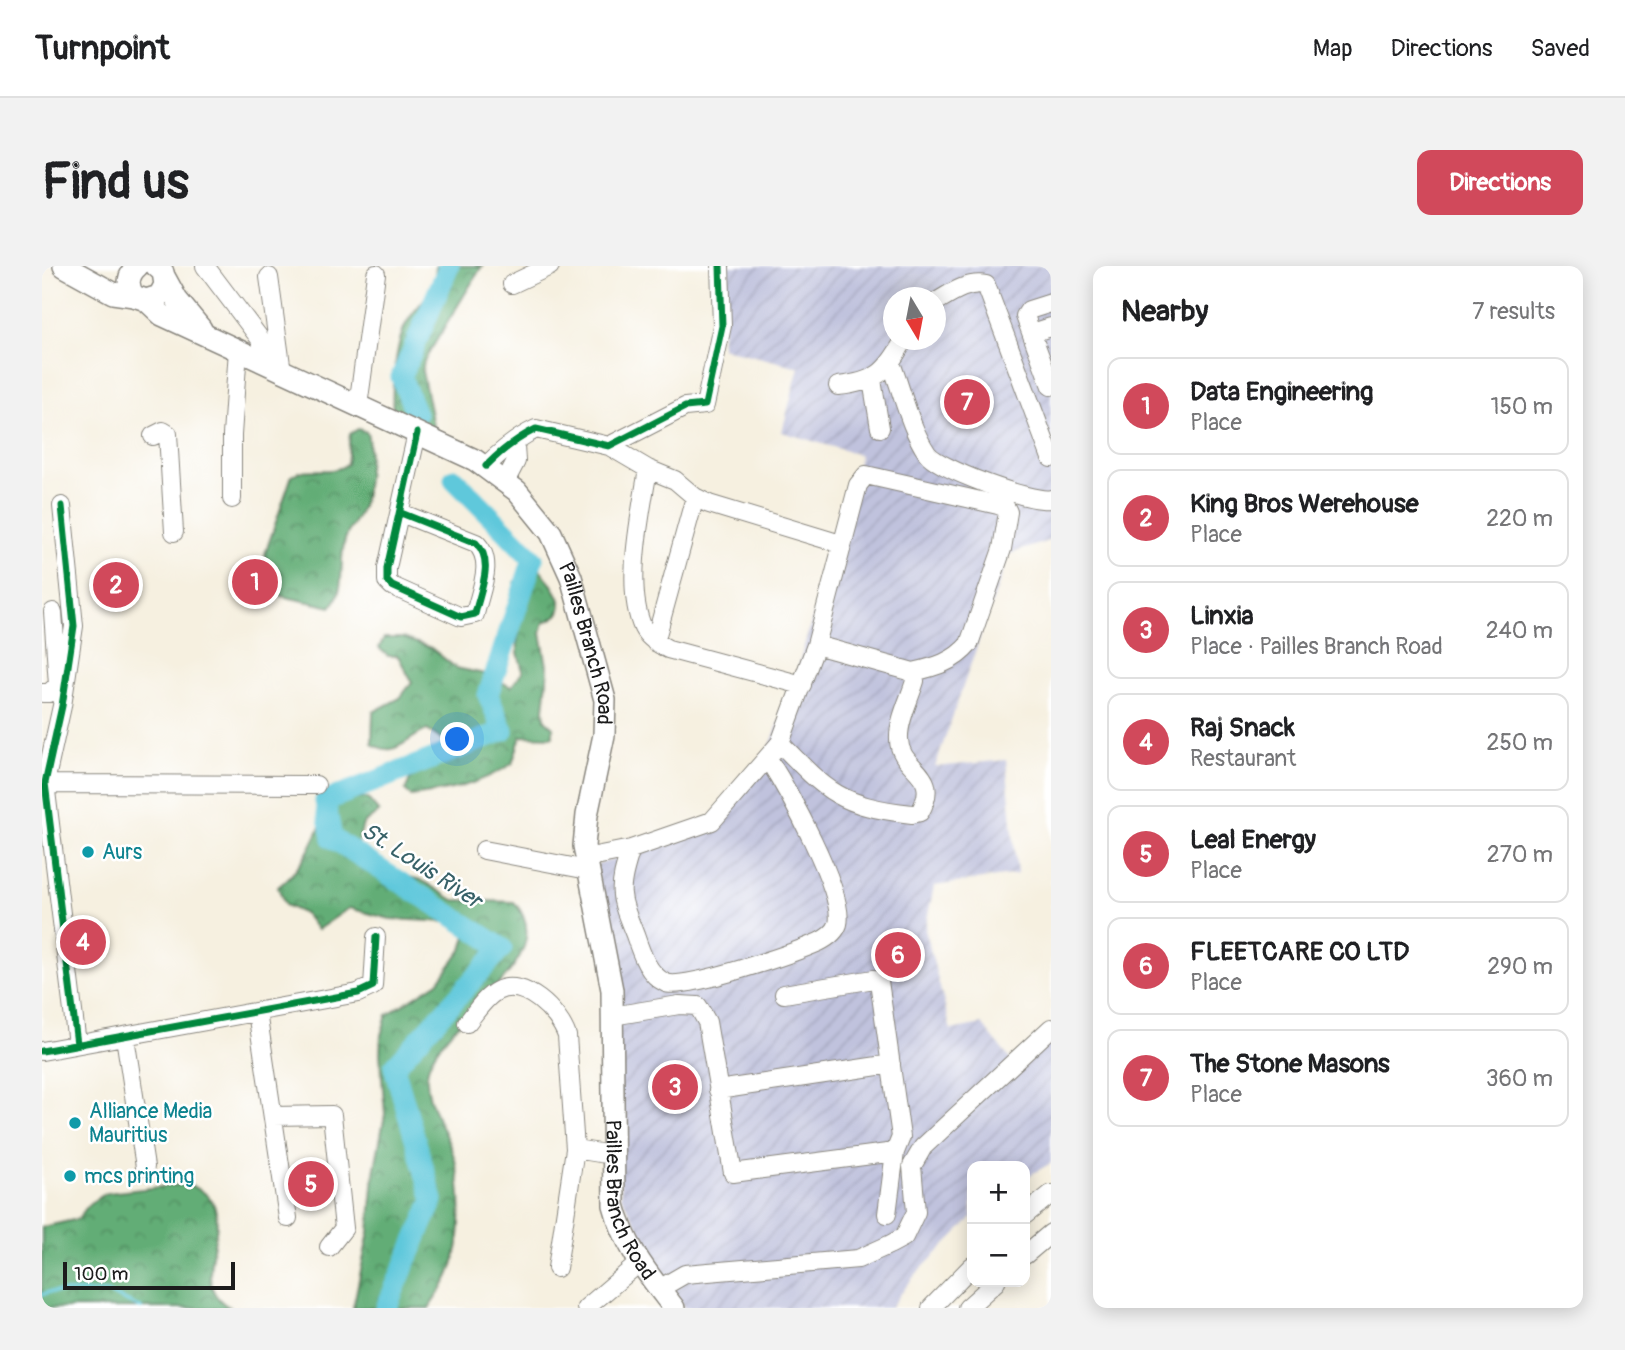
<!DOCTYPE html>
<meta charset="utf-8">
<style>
:root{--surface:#fff;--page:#f2f2f2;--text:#202124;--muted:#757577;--line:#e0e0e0;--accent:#d1495b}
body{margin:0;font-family:Pangolin,sans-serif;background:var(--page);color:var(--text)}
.controls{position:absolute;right:21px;bottom:21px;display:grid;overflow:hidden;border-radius:14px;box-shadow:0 4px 18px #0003}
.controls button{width:63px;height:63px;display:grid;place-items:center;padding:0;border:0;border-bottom:2px solid var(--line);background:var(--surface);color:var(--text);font:35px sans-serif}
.compass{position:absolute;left:841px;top:21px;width:63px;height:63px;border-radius:50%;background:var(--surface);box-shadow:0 4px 18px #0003;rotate:170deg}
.scale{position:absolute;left:21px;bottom:18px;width:172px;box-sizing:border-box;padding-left:7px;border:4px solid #1c1c1c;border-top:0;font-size:19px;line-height:24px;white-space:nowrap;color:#1c1c1c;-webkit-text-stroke:5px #fff;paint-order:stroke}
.you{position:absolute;left:416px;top:474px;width:24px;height:24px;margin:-18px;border:5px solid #fff;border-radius:50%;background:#1a73e8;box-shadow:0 0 0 10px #1a73e833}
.badge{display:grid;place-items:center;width:46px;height:46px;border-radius:50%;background:var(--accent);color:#fff;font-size:23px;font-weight:700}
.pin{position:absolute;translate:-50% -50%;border:4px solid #fff;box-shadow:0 2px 7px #0006}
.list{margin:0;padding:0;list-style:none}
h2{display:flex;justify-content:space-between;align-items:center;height:91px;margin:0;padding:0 28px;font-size:30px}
h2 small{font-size:23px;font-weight:400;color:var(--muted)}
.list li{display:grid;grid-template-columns:46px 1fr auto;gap:21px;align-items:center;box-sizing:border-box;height:98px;margin:0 14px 14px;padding:0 14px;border:2px solid var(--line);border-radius:14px}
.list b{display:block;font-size:26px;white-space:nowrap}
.list p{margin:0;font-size:23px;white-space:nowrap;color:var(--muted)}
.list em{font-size:23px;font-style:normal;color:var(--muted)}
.map{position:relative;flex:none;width:1009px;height:1042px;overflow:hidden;border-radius:14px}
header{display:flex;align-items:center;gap:42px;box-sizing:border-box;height:98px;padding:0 35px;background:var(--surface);border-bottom:2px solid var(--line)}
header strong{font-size:33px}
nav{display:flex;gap:38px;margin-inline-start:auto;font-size:24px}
.intro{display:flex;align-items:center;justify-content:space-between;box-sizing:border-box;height:168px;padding:0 42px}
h1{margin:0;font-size:49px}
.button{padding:18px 32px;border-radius:14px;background:var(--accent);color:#fff;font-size:24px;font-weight:700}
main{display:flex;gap:42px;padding:0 42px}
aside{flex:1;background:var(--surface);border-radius:14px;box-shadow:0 4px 18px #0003}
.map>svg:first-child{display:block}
.industrial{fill:url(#industrial-furrows);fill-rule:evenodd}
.forest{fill:url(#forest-crowns);stroke:#3f6449;stroke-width:2}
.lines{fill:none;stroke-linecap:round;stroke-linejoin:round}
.stream{stroke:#5fc8db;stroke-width:3.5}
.river{stroke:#5fc8db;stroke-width:21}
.minor-casing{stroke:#89867e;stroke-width:20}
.major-casing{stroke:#89867e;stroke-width:24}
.minor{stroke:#fff;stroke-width:18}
.major{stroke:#fff;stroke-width:21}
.cycleway-casing{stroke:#fff;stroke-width:11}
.cycleway{stroke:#00873e;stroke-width:7}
.culture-dot{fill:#0f9aa8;stroke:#fff;stroke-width:2.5}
.labels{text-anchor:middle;stroke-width:5;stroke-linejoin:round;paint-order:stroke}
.street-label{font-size:21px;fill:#1c1c1c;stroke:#fff}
.culture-label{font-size:21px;fill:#0d838f;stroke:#fff;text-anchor:start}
.water-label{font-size:23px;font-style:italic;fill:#376168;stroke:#fff}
</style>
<header>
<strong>Turnpoint</strong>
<nav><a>Map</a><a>Directions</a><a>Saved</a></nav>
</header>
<div class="intro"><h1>Find us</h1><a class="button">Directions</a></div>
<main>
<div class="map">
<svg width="1009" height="1042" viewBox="0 0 1009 1042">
<defs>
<pattern id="industrial-furrows" width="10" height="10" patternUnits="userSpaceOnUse" patternTransform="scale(1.75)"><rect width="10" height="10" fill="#c0c2dd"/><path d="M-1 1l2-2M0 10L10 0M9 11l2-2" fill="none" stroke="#a4a6bd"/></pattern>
<pattern id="forest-crowns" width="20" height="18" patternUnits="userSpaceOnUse" patternTransform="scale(1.75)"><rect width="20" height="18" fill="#62ad76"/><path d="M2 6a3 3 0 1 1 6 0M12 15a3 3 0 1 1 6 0" fill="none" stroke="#508c60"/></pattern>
</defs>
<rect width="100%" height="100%" fill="#fff"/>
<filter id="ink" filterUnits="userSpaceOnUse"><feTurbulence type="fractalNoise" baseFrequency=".0143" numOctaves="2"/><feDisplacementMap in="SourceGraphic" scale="14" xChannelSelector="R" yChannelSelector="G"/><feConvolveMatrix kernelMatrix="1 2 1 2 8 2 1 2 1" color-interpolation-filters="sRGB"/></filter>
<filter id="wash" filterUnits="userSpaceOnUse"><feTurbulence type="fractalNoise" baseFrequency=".00686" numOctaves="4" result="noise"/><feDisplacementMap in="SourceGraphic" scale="28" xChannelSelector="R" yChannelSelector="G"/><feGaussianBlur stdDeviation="1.57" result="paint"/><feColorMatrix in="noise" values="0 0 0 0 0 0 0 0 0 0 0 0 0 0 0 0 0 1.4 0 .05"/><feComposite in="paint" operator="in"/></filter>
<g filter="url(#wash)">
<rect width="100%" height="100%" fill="#f6f0e0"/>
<!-- industrial -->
<path class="industrial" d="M 685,0 L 1009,0 L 1009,274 L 967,288 L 893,501 L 964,494 L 975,608 L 892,620 L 883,663 L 909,764 L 940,758 L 975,802 L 1009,769 L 1009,897 L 983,912 L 983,900 L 930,900 L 930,952 L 873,1009 L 848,1042 L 642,1042 L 579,930 L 555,598 L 658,567 L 725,488 L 749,425 L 818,189 L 740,166 L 757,101 L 679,82 ZM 852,32 L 894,32 L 894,74 L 852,74 Z"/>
<!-- forest -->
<path class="forest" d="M 394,0 L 440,0 L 382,95 L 380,105 L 392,164 L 351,150 C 349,127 353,84 362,62 C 373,37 393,33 394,0 Z
M 316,163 L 325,166 C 329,182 325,230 318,245 C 314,255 306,264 303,274 C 296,296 305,323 289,341 L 239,330 L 231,324 L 223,288 L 250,209 C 267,198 288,211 305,198 L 308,168 Z
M 498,303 C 511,320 535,346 502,356 L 499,367 L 506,405 L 502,443 L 503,454 L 511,461 L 511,471 L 479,470 L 470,498 C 434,520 410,524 369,530 L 363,525 L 368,513 L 407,484 L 402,475 L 385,464 C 364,472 354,493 330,478 L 331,446 L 358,432 L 370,416 L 356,390 L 346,390 L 337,382 L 342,372 L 361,372 L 389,382 L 414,402 L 443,408 L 469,421 L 481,405 L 476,387 L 473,316 Z
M 325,532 L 337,546 L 321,558 L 316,576 L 323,595 L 340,604 L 379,614 L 412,634 L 472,636 C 523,694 404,748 387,799 C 377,829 405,865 413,894 C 421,928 421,978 407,1010 C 402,1021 393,1032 387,1042 L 311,1042 L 327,966 L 332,907 L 343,848 L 338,788 L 339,769 L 345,749 L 396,716 L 420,684 L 425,666 L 407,656 L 348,653 L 307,642 L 275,664 L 263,648 L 243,639 L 236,621 C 263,601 274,570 287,540 L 305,533 Z
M 144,918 C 215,939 133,1014 189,1042 L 0,1042 L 0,961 L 36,953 L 48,937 L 65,927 Z"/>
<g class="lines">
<!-- stream -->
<path class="stream" d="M 0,1029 L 7,1026 L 64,1026 L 99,1042"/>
<!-- river -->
<path class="river" d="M 374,148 L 359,111 L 407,0
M 344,1042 L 391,934 L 352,801 L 460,682 L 290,572 L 283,535 L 461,465 L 446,429 L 491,293 L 412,213"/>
</g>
</g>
<g filter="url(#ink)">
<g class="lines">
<!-- minor casing -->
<g class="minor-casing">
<path id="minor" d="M 163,0 L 219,74 L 224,98
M 227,11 L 240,106
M 470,18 L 508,0
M 894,36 C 909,27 926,15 944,19 L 1009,192
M 1009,37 L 987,44 L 983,50 L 1009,120
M 990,67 L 1009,61
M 849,97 C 860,125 868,162 885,187 C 896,203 990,237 1009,233
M 830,114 L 838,162
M 796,120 C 834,116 844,107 862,74
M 316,140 L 334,8
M 111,170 L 121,165 L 126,168 L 132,266
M 567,180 L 606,203 C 599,247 582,321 601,362 C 606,372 616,378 626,383 L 760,419
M 444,200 C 458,186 475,172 494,163 L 567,180 L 643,141 L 663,139 L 680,60 L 678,0
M 606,203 L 633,214 L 653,231 L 667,238 L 799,278
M 464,214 L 474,195 L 473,179
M 190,233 L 190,169 L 196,84
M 20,240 L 32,360 L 20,440 L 3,517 L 35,778
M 359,247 L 434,277 C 453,295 438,325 433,348 L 419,351 L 350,320 L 345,315 L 345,302 L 375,167
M 613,376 L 653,231
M 0,427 L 7,427 L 16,419 L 11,346
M 738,477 C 786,527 799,540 870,548 L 878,546 C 901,505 857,505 857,473 C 856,455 868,432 873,415 L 871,406 L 774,379
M 0,518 L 274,519
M 589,583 C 575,625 577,629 593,669 C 599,687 606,709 624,717 C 642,725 754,686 777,676 C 785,672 793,667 796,658 C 804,628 744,521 726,493
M 442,584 L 546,604
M 543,592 L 589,583 L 670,555 L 738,477 L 774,379 L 816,219 L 824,209 L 956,239 L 964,242 L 966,246 L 960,283 L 927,378 C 912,396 893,401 871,406
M 742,728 L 832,713 L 837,715 L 859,871 L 853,886 L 845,948
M 215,746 L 246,952
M 570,750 L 637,739 L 656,740 L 665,756 L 691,907 L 853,886
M 425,757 C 433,747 443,731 455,725 C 482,711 517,746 525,770 L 533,883 L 515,1002
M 83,771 L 103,901
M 0,785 L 316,727 L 331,720 L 334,671
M 676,824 L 849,798
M 231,850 L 290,849 L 302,962 L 287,981
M 533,883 L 570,889
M 983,949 L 1009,928
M 983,989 L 1009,967
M 617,1023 L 643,1008 L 816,993 L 849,978 L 862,971 L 874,946 L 870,900 L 881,881 L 1009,762
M 544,1042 L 597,997
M 889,1042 L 930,1000
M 925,1042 L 954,1016"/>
</g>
<!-- major casing -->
<g class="major-casing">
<g id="major">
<path d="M 22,0 L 71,27 L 92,30"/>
<path d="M 96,0 C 86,8 84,19 92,30 L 104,34 L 117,30 L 123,19 L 121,6 L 114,0"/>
<path d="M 123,12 L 135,34 L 159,63"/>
<path id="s1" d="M 104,34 L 120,49 L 433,194 L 475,225 L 509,267 L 529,311 L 563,434 L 562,469 L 545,549 L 542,580 L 570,724 L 572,939 C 583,981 606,1008 632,1042"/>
</g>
</g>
<!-- minor -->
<use href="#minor" class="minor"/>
<!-- major -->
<use href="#major" class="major"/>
<!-- cycleway casing -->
<g class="cycleway-casing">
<path id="cycleway" d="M 444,200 C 458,186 475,172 494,163 L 567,180 L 643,141 L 663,139 L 680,60 L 678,0
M 20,240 L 32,360 L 20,440 L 3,517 L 35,778
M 359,247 L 434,277 C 453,295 438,325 433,348 L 419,351 L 350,320 L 345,315 L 345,302 L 375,167
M 0,785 L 316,727 L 331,720 L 334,671"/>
</g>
<!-- cycleway -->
<use href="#cycleway" class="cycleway"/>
</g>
</g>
<!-- markers -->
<g class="culture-dot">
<circle cx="46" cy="586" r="7"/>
<circle cx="33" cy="857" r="7"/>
<circle cx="28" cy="910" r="7"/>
</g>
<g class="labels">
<!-- street labels -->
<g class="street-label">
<text dy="7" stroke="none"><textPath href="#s1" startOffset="590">Pailles Branch Road</textPath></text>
<text dy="7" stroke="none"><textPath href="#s1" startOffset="1157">Pailles Branch Road</textPath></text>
</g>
<!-- culture labels -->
<g class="culture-label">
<text x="60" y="593">Aurs</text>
<text x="47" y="852">Alliance Media<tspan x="47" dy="24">Mauritius</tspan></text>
<text x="42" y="917">mcs printing</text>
</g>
<!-- water labels -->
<g class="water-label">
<text transform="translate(380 599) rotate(33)" y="8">St. Louis River</text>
</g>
</g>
</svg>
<div class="controls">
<button>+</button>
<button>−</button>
</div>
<svg class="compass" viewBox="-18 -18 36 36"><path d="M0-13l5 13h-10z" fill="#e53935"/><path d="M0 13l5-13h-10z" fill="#757577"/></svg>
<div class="scale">100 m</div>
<div class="you"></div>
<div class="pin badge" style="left:213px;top:316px">1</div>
<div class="pin badge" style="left:74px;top:319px">2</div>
<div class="pin badge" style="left:633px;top:821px">3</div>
<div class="pin badge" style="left:41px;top:676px">4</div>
<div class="pin badge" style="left:269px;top:918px">5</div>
<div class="pin badge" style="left:856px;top:689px">6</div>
<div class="pin badge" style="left:925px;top:136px">7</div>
</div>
<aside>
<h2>Nearby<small>7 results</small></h2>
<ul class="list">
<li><span class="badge">1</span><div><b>Data Engineering</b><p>Place</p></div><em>150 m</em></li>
<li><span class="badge">2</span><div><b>King Bros Werehouse</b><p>Place</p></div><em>220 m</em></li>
<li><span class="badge">3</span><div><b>Linxia</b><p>Place · Pailles Branch Road</p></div><em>240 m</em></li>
<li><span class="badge">4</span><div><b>Raj Snack</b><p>Restaurant</p></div><em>250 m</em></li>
<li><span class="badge">5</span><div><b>Leal Energy</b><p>Place</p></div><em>270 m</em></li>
<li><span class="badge">6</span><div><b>FLEETCARE CO LTD</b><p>Place</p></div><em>290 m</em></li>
<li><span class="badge">7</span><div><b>The Stone Masons</b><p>Place</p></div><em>360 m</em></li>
</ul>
</aside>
</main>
